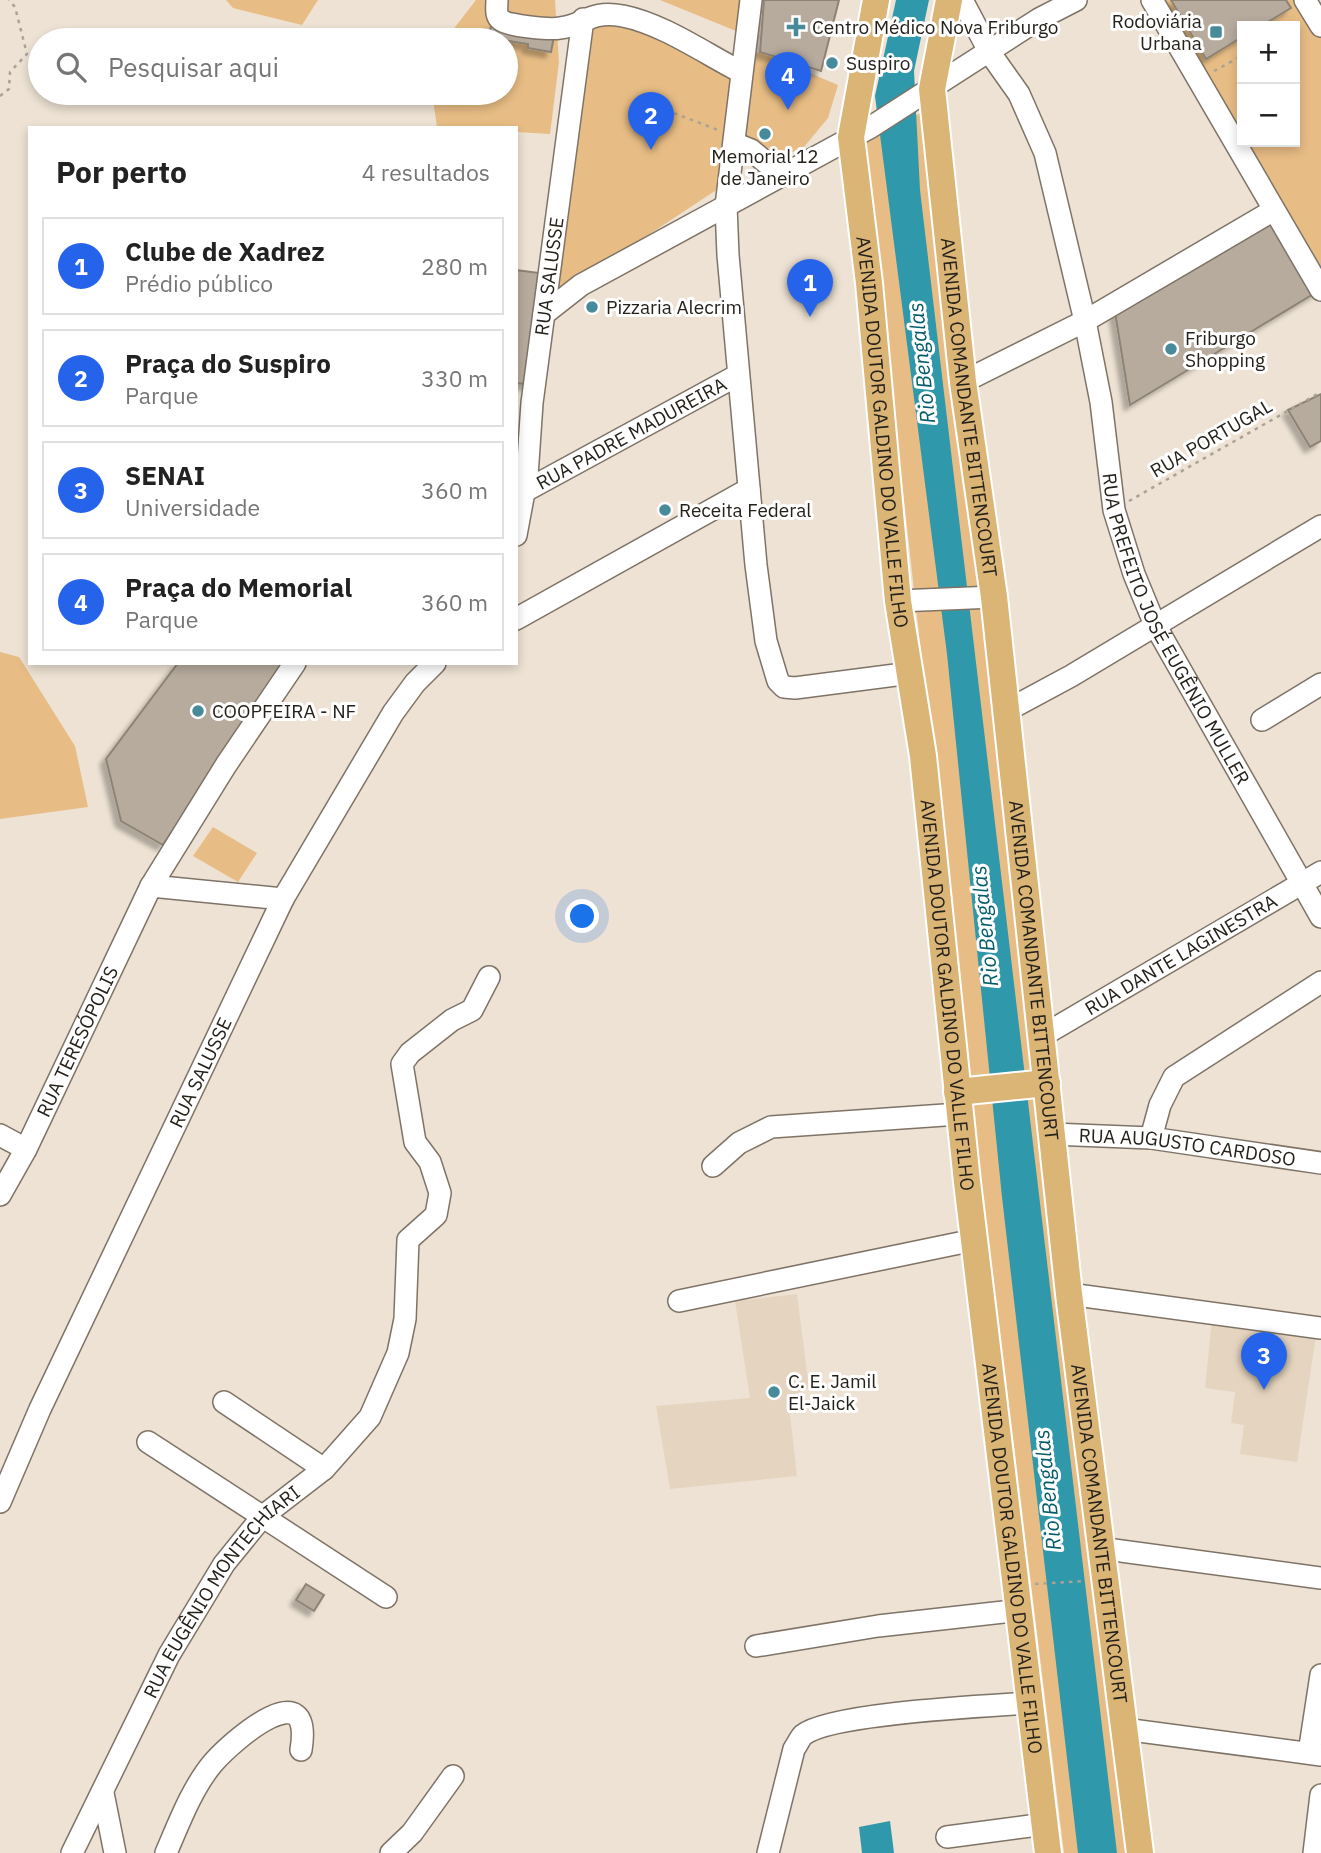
<!DOCTYPE html>
<html lang="pt">
<meta charset="utf-8">
<style>
:root{--surface:#fff;--page:#f2f2f2;--text:#222;--muted:#767676;--line:#e0e0e0;--accent:#2563eb}
body{margin:0;font-family:"IBM Plex Sans",sans-serif;background:var(--page);color:var(--text)}
.controls{position:absolute;right:21px;top:21px;display:grid;overflow:hidden;border-radius:0px;box-shadow:0 4px 10px #0003}
.controls button{width:63px;height:63px;display:grid;place-items:center;padding:0;border:0;border-bottom:2px solid var(--line);background:var(--surface);color:var(--text);font:35px sans-serif}
.you{position:absolute;left:583px;top:917px;width:24px;height:24px;margin:-18px;border:5px solid #fff;border-radius:50%;background:#1a73e8;box-shadow:0 0 0 10px #1a73e833}
.badge{display:grid;place-items:center;width:46px;height:46px;border-radius:50%;background:var(--accent);color:#fff;font-size:23px;font-weight:700}
.pin{position:absolute;translate:-50% -58px;filter:drop-shadow(0 2px 4px #0008)}
.pin::after{content:'';position:absolute;top:37px;width:24px;height:21px;background:inherit;clip-path:polygon(0 0,100% 0,50% 100%)}
.list{margin:0;padding:0;list-style:none}
h2{display:flex;justify-content:space-between;align-items:center;height:91px;margin:0;padding:0 28px;font-size:30px}
h2 small{font-size:23px;font-weight:400;color:var(--muted)}
.list li{display:grid;grid-template-columns:46px 1fr auto;gap:21px;align-items:center;box-sizing:border-box;height:98px;margin:0 14px 14px;padding:0 14px;border:2px solid var(--line);border-radius:0px}
.list b{display:block;font-size:26px;white-space:nowrap}
.list p{margin:0;font-size:23px;white-space:nowrap;color:var(--muted)}
.list em{font-size:23px;font-style:normal;color:var(--muted)}
.icon{flex:none;width:38px;height:38px;fill:none;stroke:currentColor;stroke-width:2;stroke-linecap:round;stroke-linejoin:round}
.map{position:relative;flex:none;width:1321px;height:1853px;overflow:hidden}
.search{position:absolute;background:var(--surface);box-shadow:0 4px 10px #0003;left:28px;top:28px;width:490px;height:77px;display:flex;align-items:center;gap:18px;box-sizing:border-box;padding:0 24px;border-radius:38px;color:var(--muted);font-size:26px}
.panel{position:absolute;background:var(--surface);box-shadow:0 4px 10px #0003;left:28px;top:126px;width:490px;height:539px;border-radius:0px}
.map>svg:first-child{display:block}
.built{fill:#e5d5c0}
.green{fill:#e8bd85;fill-rule:evenodd}
.water{fill:#3098ab}
.building{fill:#b6ab9d;stroke:#8d8375;stroke-width:2;filter:url(#shadow)}
.lines{fill:none;stroke-linecap:round;stroke-linejoin:round}
.minor-casing{stroke:#7e7366;stroke-width:24}
.major-casing{stroke:#fff;stroke-width:30}
.path{stroke:#aaa296;stroke-width:2.5;stroke-dasharray:3.5 5;stroke-linecap:butt}
.minor{stroke:#fff;stroke-width:21}
.major{stroke:#dab576;stroke-width:26}
.poi-dot{fill:#478b9a;stroke:#fff;stroke-width:2.5}
.labels{text-anchor:middle;stroke-width:6;stroke-linejoin:round;paint-order:stroke}
.poi-label{font-size:19px;fill:#25211b;stroke:#fff;text-anchor:start}
.street-label{font-size:19px;fill:#25211b;stroke:#fff}
.water-label{font-size:21px;font-style:italic;fill:#045c6b;stroke:#fff}
</style>
<div class="map">
<svg width="1321" height="1853" viewBox="0 0 1321 1853">
<defs>
<filter id="shadow"><feDropShadow dx="-5.5" dy="5.5" stdDeviation="2" flood-color="#0004"/></filter>
</defs>
<rect width="100%" height="100%" fill="#ede2d3"/>
<!-- built -->
<path class="built" d="M 797,1294 L 809,1388 L 788,1397 L 797,1476 L 670,1489 L 656,1406 L 750,1398 L 735,1301 Z
M 1212,1319 L 1316,1335 L 1297,1462 L 1240,1454 L 1244,1425 L 1231,1423 L 1235,1392 L 1205,1388 Z"/>
<!-- green -->
<path class="green" d="M 226,0 L 318,0 L 302,25 L 233,8 Z
M 476,0 L 555,0 L 559,62 L 550,134 L 516,132 L 516,128 L 437,127 L 432,93 L 506,93 L 506,40 L 445,40 Z
M 660,0 L 741,0 L 736,31 Z
M 1152,0 L 1305,0 L 1321,26 L 1321,290 ZM 1242,26 L 1295,26 L 1295,142 L 1242,142 Z
M 586,21 L 648,29 L 739,74 L 724,185 L 551,299 Z
M 760,52 L 838,85 L 828,118 L 799,153 L 762,147 L 740,136 L 751,57 Z
M 924,111 L 1127,1853 L 1064,1853 L 968,1071 L 864,144 Z
M 0,652 L 19,657 L 75,746 L 88,807 L 0,819 Z
M 213,827 L 257,853 L 238,882 L 193,856 Z"/>
<!-- water -->
<path class="water" d="M 896,0 L 929,0 L 914,71 L 920,190 L 1117,1853 L 1078,1853 L 1002,1197 L 947,654 L 875,96 Z
M 890,1821 L 894,1853 L 862,1853 L 859,1827 Z"/>
<!-- building -->
<path class="building" d="M 764,0 L 839,0 L 821,71 L 760,52 Z
M 1171,0 L 1286,0 L 1291,8 L 1261,26 L 1242,26 L 1242,37 L 1206,59 Z
M 491,25 L 555,31 L 551,52 L 528,48 L 528,44 L 489,38 Z
M 1274,210 L 1320,290 L 1130,405 L 1114,306 Z
M 516,270 L 547,274 L 533,385 L 516,383 Z
M 1321,394 L 1321,441 L 1310,447 L 1288,410 Z
M 178,663 L 287,663 L 163,845 L 121,821 L 106,759 Z
M 306,1584 L 324,1595 L 314,1611 L 296,1600 Z"/>
<g class="lines">
<!-- minor casing -->
<g class="minor-casing">
<g id="minor">
<path d="M 497,0 C 497,7 495,16 501,20 C 508,26 551,30 560,28 C 587,25 588,10 623,16 C 663,24 704,53 741,72"/>
<path d="M 751,0 L 726,206 L 728,255 L 756,565 L 766,641 L 778,681 L 784,687 L 795,688 L 911,673"/>
<path id="s1" d="M 962,0 L 990,53 L 1019,94 L 1045,153 L 1085,321 L 1101,402 L 1114,510 L 1134,574 L 1155,625 L 1321,917"/>
<path d="M 1152,0 L 1321,290"/>
<path d="M 1305,0 L 1321,26"/>
<path d="M 736,144 L 751,150 L 782,176"/>
<path d="M 544,314 L 581,285 L 871,127 L 1039,19 L 1076,0"/>
<path d="M 963,382 L 1085,321 L 1274,210"/>
<path id="s2" d="M 525,491 L 738,375"/>
<path id="s3" d="M 516,535 L 527,476 L 532,403 L 583,19"/>
<path d="M 898,601 L 994,597"/>
<path d="M 516,619 L 749,489"/>
<path d="M 1006,711 L 1071,676 L 1321,526"/>
<path d="M 1262,720 L 1321,684"/>
<path d="M 151,886 L 226,765 L 295,663"/>
<path id="s4" d="M 1042,1036 L 1321,872"/>
<path id="s5" d="M 1052,1134 L 1151,1138 L 1321,1163"/>
<path d="M 0,1135 L 26,1149"/>
<path d="M 1151,1138 L 1160,1105 L 1174,1077 L 1321,982"/>
<path d="M 713,1166 L 739,1143 L 771,1127 L 959,1114"/>
<path id="s6" d="M 0,1195 L 26,1149 L 151,886 L 283,899"/>
<path d="M 1069,1294 L 1321,1328"/>
<path d="M 679,1301 L 974,1240"/>
<path d="M 224,1402 L 324,1469"/>
<path d="M 148,1442 L 386,1597"/>
<path id="s7" d="M 0,1502 L 40,1409 L 283,899 L 393,713 L 415,683 L 435,663"/>
<path d="M 1099,1548 L 1321,1578"/>
<path d="M 756,1646 L 878,1626 L 1021,1610"/>
<path d="M 1124,1729 L 1321,1755"/>
<path d="M 1309,1753 L 1321,1675"/>
<path d="M 103,1793 L 115,1853"/>
<path d="M 947,1837 L 1045,1824"/>
<path id="s8" d="M 72,1853 L 169,1655 L 224,1564 L 263,1516 L 324,1469 L 370,1417 L 398,1353 L 405,1319 L 408,1240 L 436,1215 L 440,1193 L 430,1162 L 415,1142 L 402,1064 L 410,1053 L 452,1020 L 472,1010 L 489,977"/>
<path d="M 166,1853 C 179,1823 192,1788 213,1763 C 235,1738 314,1671 301,1750"/>
<path d="M 391,1853 L 412,1833 L 453,1776"/>
<path d="M 768,1853 L 794,1749 C 797,1745 800,1738 803,1735 C 831,1713 988,1706 1030,1703"/>
<path d="M 1314,1853 L 1321,1795"/>
</g>
</g>
<!-- major casing -->
<g class="major-casing">
<g id="major">
<path id="s9" d="M 876,0 L 851,137 L 869,283 L 898,601 L 923,756 L 967,1182 L 1048,1853"/>
<path id="s10" d="M 949,0 L 932,89 L 963,382 L 994,597 L 1069,1294 L 1140,1853"/>
<path d="M 957,1092 L 1047,1083"/>
</g>
</g>
<!-- path -->
<path class="path" d="M 1214,71 L 1242,56
M 0,96 L 9,89 L 10,72 L 27,54 L 15,7 L 9,0
M 666,110 L 718,130
M 1129,501 L 1321,392
M 1035,1584 L 1084,1581"/>
<!-- minor -->
<use href="#minor" class="minor"/>
<!-- major -->
<use href="#major" class="major"/>
</g>
<!-- markers -->
<g class="poi-dot">
<path d="M792.5 16.5h7v7h7v7h-7v7h-7v-7h-7v-7h7z"/>
<rect x="1209" y="25" width="14" height="14" rx="3.5"/>
<circle cx="832" cy="63" r="7"/>
<circle cx="765" cy="134" r="7"/>
<circle cx="592" cy="307" r="7"/>
<circle cx="1171" cy="349" r="7"/>
<circle cx="665" cy="510" r="7"/>
<circle cx="198" cy="711" r="7"/>
<circle cx="774" cy="1392" r="7"/>
</g>
<g class="labels">
<!-- poi labels -->
<g class="poi-label">
<text x="1202" y="28" text-anchor="end">Rodoviária<tspan x="1202" dy="22">Urbana</tspan></text>
<text x="812" y="34">Centro Médico Nova Friburgo</text>
<text x="846" y="70">Suspiro</text>
<text x="765" y="163" text-anchor="middle">Memorial 12<tspan x="765" dy="22">de Janeiro</tspan></text>
<text x="606" y="314">Pizzaria Alecrim</text>
<text x="1185" y="345">Friburgo<tspan x="1185" dy="22">Shopping</tspan></text>
<text x="679" y="517">Receita Federal</text>
<text x="212" y="718">COOPFEIRA - NF</text>
<text x="788" y="1388">C. E. Jamil<tspan x="788" dy="22">El-Jaick</tspan></text>
</g>
<!-- street labels -->
<g class="street-label">
<text dy="7" stroke="none"><textPath href="#s3" startOffset="261">RUA SALUSSE</textPath></text>
<text dy="7" stroke="none"><textPath href="#s10" startOffset="411">AVENIDA COMANDANTE BITTENCOURT</textPath></text>
<text dy="7" stroke="none"><textPath href="#s9" startOffset="436">AVENIDA DOUTOR GALDINO DO VALLE FILHO</textPath></text>
<text dy="7" stroke="none"><textPath href="#s2" startOffset="121">RUA PADRE MADUREIRA</textPath></text>
<text transform="translate(1211 438) rotate(-30)" y="7">RUA PORTUGAL</text>
<text dy="7" stroke="none"><textPath href="#s1" startOffset="672">RUA PREFEITO JOSÉ EUGÊNIO MULLER</textPath></text>
<text dy="7" stroke="none"><textPath href="#s4" startOffset="161">RUA DANTE LAGINESTRA</textPath></text>
<text dy="7" stroke="none"><textPath href="#s10" startOffset="978">AVENIDA COMANDANTE BITTENCOURT</textPath></text>
<text dy="7" stroke="none"><textPath href="#s9" startOffset="1003">AVENIDA DOUTOR GALDINO DO VALLE FILHO</textPath></text>
<text dy="7" stroke="none"><textPath href="#s6" startOffset="172">RUA TERESÓPOLIS</textPath></text>
<text dy="7" stroke="none"><textPath href="#s7" startOffset="474">RUA SALUSSE</textPath></text>
<text dy="7" stroke="none"><textPath href="#s5" startOffset="136">RUA AUGUSTO CARDOSO</textPath></text>
<text dy="7" stroke="none"><textPath href="#s10" startOffset="1545">AVENIDA COMANDANTE BITTENCOURT</textPath></text>
<text dy="7" stroke="none"><textPath href="#s9" startOffset="1570">AVENIDA DOUTOR GALDINO DO VALLE FILHO</textPath></text>
<text dy="7" stroke="none"><textPath href="#s8" startOffset="303">RUA EUGÊNIO MONTECHIARI</textPath></text>
</g>
<!-- water labels -->
<g class="water-label">
<text transform="translate(922 363) rotate(-96)" y="7">Rio Bengalas</text>
<text transform="translate(985 926) rotate(-96)" y="7">Rio Bengalas</text>
<text transform="translate(1048 1490) rotate(-96)" y="7">Rio Bengalas</text>
</g>
</g>
</svg>
<div class="controls">
<button>+</button>
<button>−</button>
</div>
<div class="you"></div>
<div class="pin badge" style="left:810px;top:317px">1</div>
<div class="pin badge" style="left:651px;top:150px">2</div>
<div class="pin badge" style="left:1264px;top:1390px">3</div>
<div class="pin badge" style="left:788px;top:110px">4</div>
<div class="search"><svg class="icon" aria-label="search" viewBox="0 0 24 24"><circle cx="10" cy="10" r="6"/><path d="M15 15l6 6"/></svg>Pesquisar aqui</div>
<section class="panel">
<h2>Por perto<small>4 resultados</small></h2>
<ul class="list">
<li><span class="badge">1</span><div><b>Clube de Xadrez</b><p>Prédio público</p></div><em>280 m</em></li>
<li><span class="badge">2</span><div><b>Praça do Suspiro</b><p>Parque</p></div><em>330 m</em></li>
<li><span class="badge">3</span><div><b>SENAI</b><p>Universidade</p></div><em>360 m</em></li>
<li><span class="badge">4</span><div><b>Praça do Memorial</b><p>Parque</p></div><em>360 m</em></li>
</ul>
</section>
</div>
